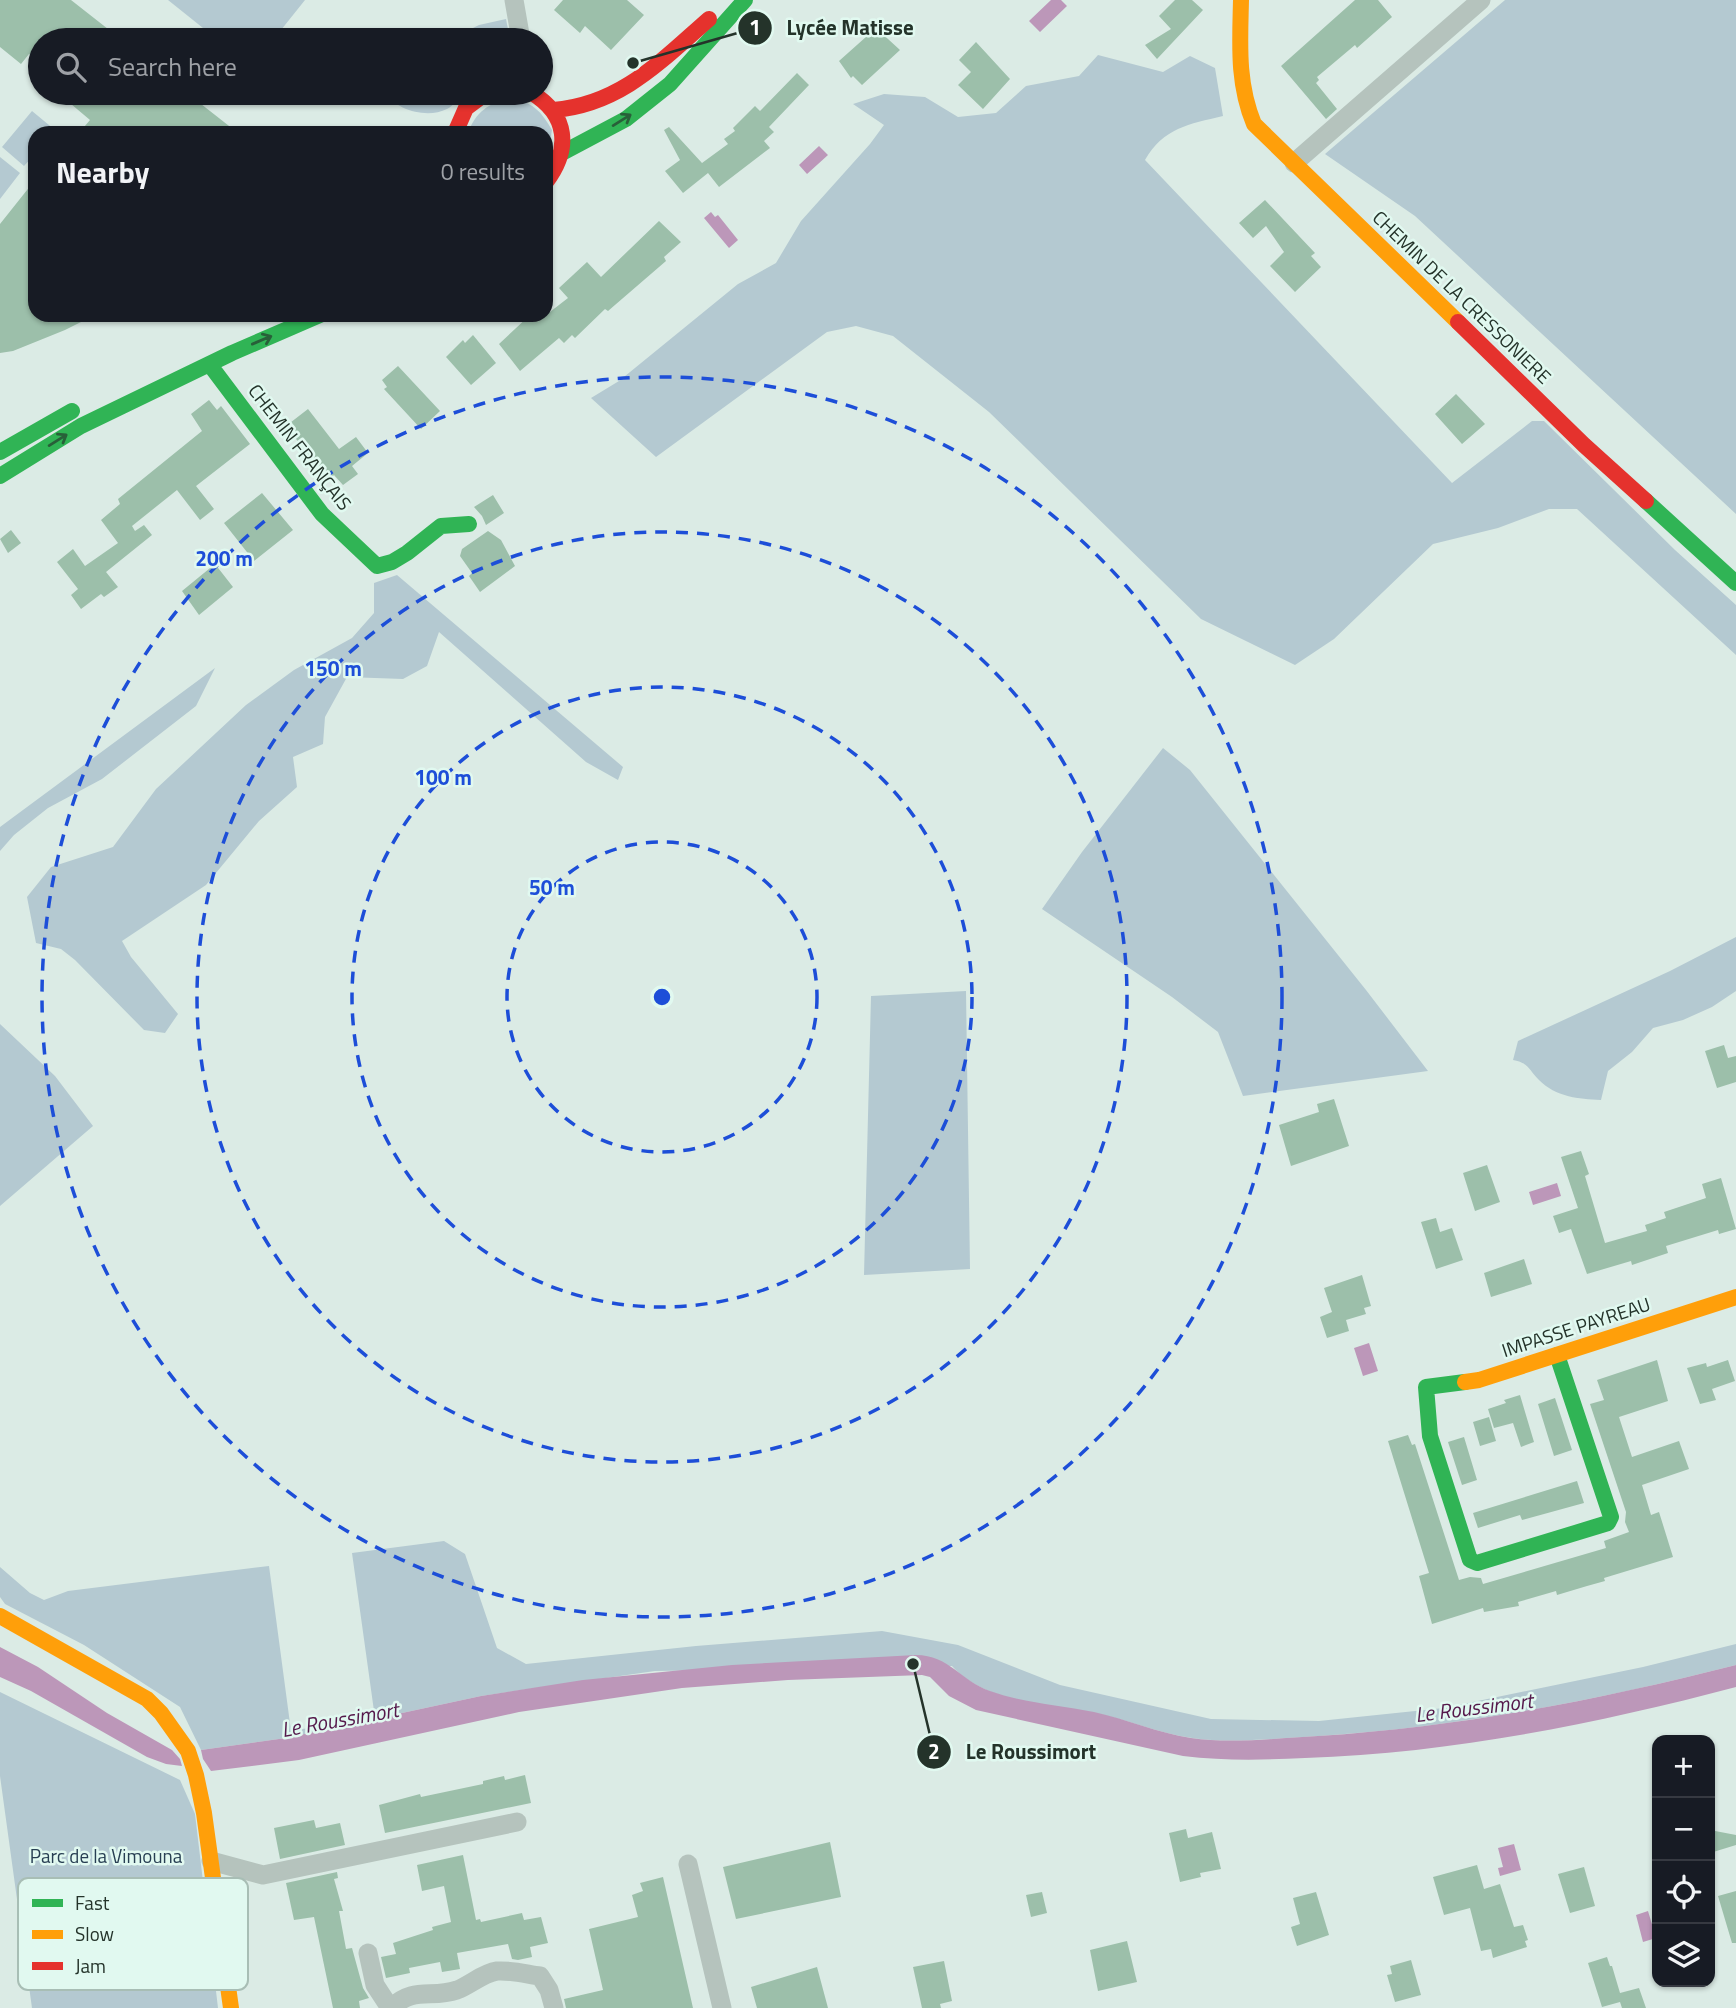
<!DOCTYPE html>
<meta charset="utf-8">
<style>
:root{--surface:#171b24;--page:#20242c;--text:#f1f3f6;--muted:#9ea1a6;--line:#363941}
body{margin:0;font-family:"Titillium Web",sans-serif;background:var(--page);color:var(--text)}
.controls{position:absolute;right:21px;bottom:21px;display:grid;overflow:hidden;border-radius:14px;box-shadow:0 2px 5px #0004}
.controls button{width:63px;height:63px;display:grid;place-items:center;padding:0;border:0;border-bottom:2px solid var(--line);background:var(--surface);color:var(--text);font:35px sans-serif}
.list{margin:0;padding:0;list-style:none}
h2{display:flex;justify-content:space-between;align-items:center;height:91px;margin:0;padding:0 28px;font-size:30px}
h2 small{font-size:23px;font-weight:400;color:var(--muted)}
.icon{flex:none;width:38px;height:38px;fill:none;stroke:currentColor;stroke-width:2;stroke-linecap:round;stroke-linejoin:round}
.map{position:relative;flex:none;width:1736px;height:2008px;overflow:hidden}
.search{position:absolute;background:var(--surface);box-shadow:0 2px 5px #0004;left:28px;top:28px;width:525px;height:77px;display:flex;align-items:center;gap:18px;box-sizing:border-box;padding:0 24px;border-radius:38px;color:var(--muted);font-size:26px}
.panel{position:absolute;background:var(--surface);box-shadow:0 2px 5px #0004;left:28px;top:126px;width:525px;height:196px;border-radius:21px}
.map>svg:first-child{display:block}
.green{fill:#b4c9d1}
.water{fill:#bc97b9}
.building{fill:#9cbfaa}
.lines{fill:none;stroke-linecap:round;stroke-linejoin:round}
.street{stroke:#b5c3bd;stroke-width:19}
.fast{stroke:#30b455;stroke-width:16}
.slow{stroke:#ff9f0a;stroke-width:16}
.jam{stroke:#e5322d;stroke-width:16}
.oneway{stroke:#286039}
.ring{fill:none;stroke:#1d4ed8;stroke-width:3.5;stroke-dasharray:12 9}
.labels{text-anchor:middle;stroke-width:5;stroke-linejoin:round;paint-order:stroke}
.street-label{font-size:19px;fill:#24332a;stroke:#e1f9f0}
.park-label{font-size:19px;fill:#273e52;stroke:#e1f9f0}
.water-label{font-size:21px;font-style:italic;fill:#55194b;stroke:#e1f9f0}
.key{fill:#e1f9f0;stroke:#a8beb5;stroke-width:2}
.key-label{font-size:19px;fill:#24332a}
.centre{fill:#1d4ed8;stroke:#e1f9f0;stroke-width:3.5}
.ring-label{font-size:21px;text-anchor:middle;font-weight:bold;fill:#1d4ed8;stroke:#e1f9f0;stroke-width:5;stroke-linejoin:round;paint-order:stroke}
.leader{fill:none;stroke:#24332a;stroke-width:2.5}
.callout-dot{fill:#24332a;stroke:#e1f9f0;stroke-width:2.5}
.mark-label{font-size:21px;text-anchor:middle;font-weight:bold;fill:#fff}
.callout-label{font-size:21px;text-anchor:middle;font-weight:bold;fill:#24332a;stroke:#e1f9f0;stroke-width:5;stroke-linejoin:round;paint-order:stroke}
</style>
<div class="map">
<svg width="1736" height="2008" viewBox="0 0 1736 2008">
<rect width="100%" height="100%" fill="#dbebe5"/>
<!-- green -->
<path class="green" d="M 168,0 L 305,0 L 273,40 L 218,40 Z
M 1505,0 L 1736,0 L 1736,514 L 1415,216 L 1325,154 Z
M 506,19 L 510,40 L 449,40 L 479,25 Z
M 1098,55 L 1163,72 L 1190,56 L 1215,68 L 1223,116 C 1189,124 1163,128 1145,160 L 1452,483 L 1532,421 L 1544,421 L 1675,550 L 1736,605 L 1736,655 L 1577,509 L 1549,509 L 1498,528 L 1433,544 L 1334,639 L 1295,665 L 1201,619 L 989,412 L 893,336 L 856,326 L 827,332 L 656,457 L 591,398 L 619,381 L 738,284 L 776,263 L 801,221 L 870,144 L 884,125 L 853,104 L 884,94 L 925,97 L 958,117 L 996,113 L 1026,86 L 1079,76 Z
M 386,93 L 463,93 C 459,98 453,106 447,109 C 427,119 396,110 386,93 Z
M 510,99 C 532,101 541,111 552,130 L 546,166 L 546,133 L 468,133 C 475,113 489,102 510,99 Z
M 32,111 L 55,130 L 52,133 L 35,133 L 35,154 L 24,166 L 2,147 Z
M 0,157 L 20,173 L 0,199 Z
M 397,575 L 623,767 L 618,780 L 586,762 L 439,632 L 427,666 L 403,679 L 347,677 L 325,717 L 323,744 L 293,757 L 297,787 L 259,821 L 206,885 L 122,941 L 131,957 L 178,1014 L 165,1033 L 144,1030 L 75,960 L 61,949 L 36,943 L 27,897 L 51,867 L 113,847 L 156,789 L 246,705 L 294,670 L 352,638 L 374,613 L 374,583 Z
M 215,668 L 196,706 L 102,779 L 48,808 L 14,835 L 0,851 L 0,827 Z
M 1163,748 L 1190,770 L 1366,990 L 1428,1071 L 1243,1096 L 1218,1032 L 1172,997 L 1042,909 L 1082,852 Z
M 1736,937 L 1736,991 L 1712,1007 L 1683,1020 L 1653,1028 L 1632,1052 L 1608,1071 L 1601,1100 C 1578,1099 1556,1097 1539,1080 C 1528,1069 1529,1063 1513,1060 L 1518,1041 L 1670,971 Z
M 966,991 L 970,1269 L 864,1275 L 871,996 Z
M 0,1024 L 55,1076 L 93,1126 L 0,1206 Z
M 444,1541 L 465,1554 L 497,1648 L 526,1664 L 696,1646 L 882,1631 L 958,1645 L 1060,1685 L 1211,1719 L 1319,1721 L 1444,1708 L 1643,1667 L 1736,1644 L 1736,1665 C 1599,1700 1460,1727 1319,1736 C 1278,1738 1233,1744 1192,1738 C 1157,1733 1124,1718 1090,1712 C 1043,1703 986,1703 952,1666 L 655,1671 L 481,1696 L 286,1738 L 201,1750 L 180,1707 L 84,1645 L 5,1604 L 0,1597 L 0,1567 L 30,1593 L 44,1600 L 68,1591 L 269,1566 L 291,1731 L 326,1725 L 374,1711 L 352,1553 Z
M 0,1692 L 180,1780 L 195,1814 L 218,2008 L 32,2008 L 0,1776 Z"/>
<!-- water -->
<path class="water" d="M 1051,0 L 1061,0 L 1067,6 L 1040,32 L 1029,21 Z
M 819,146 L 828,155 L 807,174 L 799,165 Z
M 711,212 L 715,217 L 718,215 L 738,240 L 729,248 L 704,218 Z
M 1557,1183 L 1561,1196 L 1533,1205 L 1529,1192 Z
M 1369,1343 L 1378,1371 L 1363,1376 L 1354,1348 Z
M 0,1647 L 38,1667 L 107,1713 L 172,1750 L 180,1759 L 182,1766 L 166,1764 L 147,1757 L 31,1691 L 0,1677 Z
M 916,1655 C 949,1655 961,1681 990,1691 C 1024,1703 1059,1705 1094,1712 C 1126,1719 1158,1733 1191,1738 C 1232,1744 1277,1738 1318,1736 C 1460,1727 1599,1700 1736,1665 L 1736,1687 C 1596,1724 1451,1753 1305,1758 C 1264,1760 1224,1761 1183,1756 L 976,1710 L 949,1696 L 930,1677 L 922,1675 L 788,1680 L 682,1688 L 519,1712 L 299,1760 L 211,1771 L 203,1759 L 201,1750 L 286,1738 L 481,1696 L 583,1680 L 732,1665 Z
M 1514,1844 L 1521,1870 L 1500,1876 L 1498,1868 L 1503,1867 L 1498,1848 Z
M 1648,1911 L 1656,1938 L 1643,1942 L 1636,1915 Z"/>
<!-- building -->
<path class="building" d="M 0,0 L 71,0 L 122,40 L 40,40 L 40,63 L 29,54 L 21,64 L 0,47 Z
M 563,0 L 627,0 L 644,15 L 611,50 L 585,26 L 580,33 L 554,10 Z
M 1175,0 L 1192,0 L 1203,10 L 1157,59 L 1145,45 L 1171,29 L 1159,16 Z
M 1355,0 L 1378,0 L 1392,17 L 1357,48 L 1355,45 L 1317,77 L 1319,80 L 1316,83 L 1337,109 L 1326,119 L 1281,66 Z
M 876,28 L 900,50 L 862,85 L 853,76 L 851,78 L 839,61 Z
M 976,42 L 1010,79 L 983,109 L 958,85 L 971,72 L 959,60 Z
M 797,73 L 809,85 L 769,127 L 774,132 L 764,141 L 770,148 L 719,187 L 708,173 L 683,193 L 665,171 L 680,160 L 664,130 L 669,127 L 702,163 L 728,144 L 724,139 L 735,131 L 733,128 L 755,106 L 760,111 Z
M 58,93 L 187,93 L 238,133 L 79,133 L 90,120 Z
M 35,180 L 35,315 L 95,315 L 65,330 L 13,351 L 0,353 L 0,224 Z
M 1265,200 L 1315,253 L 1311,256 L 1321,267 L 1295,292 L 1270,266 L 1284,252 L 1266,226 L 1253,238 L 1239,223 Z
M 659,221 L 681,242 L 664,257 L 666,261 L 608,311 L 605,309 L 575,338 L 572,335 L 564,343 L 559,338 L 520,371 L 499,344 L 530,315 L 546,315 L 568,298 L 559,288 L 587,262 L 601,277 Z
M 473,335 L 496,363 L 471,385 L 446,357 L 463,340 L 465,343 Z
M 398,366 L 440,411 L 421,429 L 384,389 L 387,387 L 382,380 Z
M 1456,394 L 1485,424 L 1462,444 L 1435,414 Z
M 209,400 L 217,410 L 221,406 L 250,444 L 196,486 L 214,509 L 200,520 L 177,490 L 132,526 L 135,531 L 144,525 L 152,535 L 106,572 L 118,587 L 104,597 L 101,594 L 81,609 L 71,595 L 78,589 L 57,562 L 73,549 L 85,566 L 118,543 L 101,520 L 120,504 L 118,499 L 202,431 L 191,414 Z
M 308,409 L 339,449 L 356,437 L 368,453 L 352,466 L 358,474 L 343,485 L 334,475 L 328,480 L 286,426 Z
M 262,493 L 293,530 L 254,561 L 224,523 Z
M 493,495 L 504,513 L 486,525 L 482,516 L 474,507 Z
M 11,530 L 21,543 L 8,553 L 0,539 Z
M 488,531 L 501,540 L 515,566 L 480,592 L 469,576 L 472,573 L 460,556 L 462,549 Z
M 215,564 L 233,587 L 199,615 L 182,591 Z
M 1724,1045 L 1728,1058 L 1736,1056 L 1736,1082 L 1717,1088 L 1705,1051 Z
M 1334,1099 L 1349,1146 L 1291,1166 L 1279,1125 L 1319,1112 L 1317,1104 Z
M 1581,1151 L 1589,1174 L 1585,1176 L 1605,1243 L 1647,1231 L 1645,1225 L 1666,1218 L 1664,1212 L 1706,1198 L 1702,1184 L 1721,1178 L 1736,1229 L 1719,1234 L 1718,1230 L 1666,1246 L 1668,1253 L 1632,1265 L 1631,1261 L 1587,1274 L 1571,1229 L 1559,1233 L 1553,1216 L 1578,1208 L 1561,1157 Z
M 1487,1165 L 1500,1202 L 1475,1211 L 1463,1173 Z
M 1436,1218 L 1440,1232 L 1452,1228 L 1463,1260 L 1436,1269 L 1421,1222 Z
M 1524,1259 L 1532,1284 L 1491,1297 L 1484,1273 Z
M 1362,1275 L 1371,1306 L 1364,1308 L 1366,1314 L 1346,1320 L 1349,1331 L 1327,1338 L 1320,1317 L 1332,1312 L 1324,1288 Z
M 1657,1360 L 1668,1401 L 1619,1417 L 1632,1457 L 1679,1441 L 1689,1469 L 1642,1485 L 1651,1515 L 1659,1512 L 1673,1557 L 1604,1578 L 1605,1581 L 1587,1586 L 1557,1595 L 1556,1591 L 1518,1602 L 1519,1606 L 1484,1612 L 1483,1608 L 1432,1624 L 1419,1576 L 1429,1573 L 1388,1441 L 1408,1435 L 1412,1445 L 1415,1444 L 1459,1580 L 1470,1577 L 1481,1578 L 1483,1584 L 1606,1548 L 1604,1541 L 1629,1532 L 1625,1522 L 1626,1512 L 1590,1404 L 1604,1400 L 1597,1380 Z
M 1728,1360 L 1735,1381 L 1712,1389 L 1716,1400 L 1700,1404 L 1687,1368 L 1706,1363 L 1707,1367 Z
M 1520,1395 L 1534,1442 L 1521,1447 L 1513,1423 L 1494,1428 L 1488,1409 L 1506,1403 L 1504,1400 Z
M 1555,1398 L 1572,1450 L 1554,1456 L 1538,1404 Z
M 1489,1417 L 1496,1441 L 1480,1446 L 1473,1422 Z
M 1464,1437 L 1477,1480 L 1462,1485 L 1448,1442 Z
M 1577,1481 L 1584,1503 L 1522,1520 L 1520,1515 L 1478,1528 L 1473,1513 Z
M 525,1775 L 531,1803 L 385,1833 L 379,1805 L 420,1794 L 421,1797 L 483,1784 L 483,1781 L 504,1776 L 505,1780 Z
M 314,1820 L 316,1828 L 340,1823 L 345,1845 L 280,1859 L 274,1828 Z
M 1186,1829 L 1188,1838 L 1212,1832 L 1221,1869 L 1200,1873 L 1201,1877 L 1180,1882 L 1169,1833 Z
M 1710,1830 L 1736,1835 L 1736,1845 L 1710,1853 Z
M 830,1842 L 841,1897 L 736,1919 L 723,1867 Z
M 463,1855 L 476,1920 L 480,1919 L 481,1922 L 522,1913 L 524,1920 L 541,1917 L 548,1943 L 530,1947 L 532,1957 L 518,1960 L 512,1959 L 508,1944 L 457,1953 L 460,1969 L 442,1972 L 440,1962 L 409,1968 L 410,1973 L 386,1978 L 381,1957 L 396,1954 L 393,1943 L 433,1930 L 432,1927 L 451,1922 L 444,1886 L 422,1891 L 417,1865 Z
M 1477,1865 L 1484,1889 L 1500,1884 L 1514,1927 L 1523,1925 L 1528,1940 L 1525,1941 L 1527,1947 L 1493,1958 L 1491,1949 L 1481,1951 L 1470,1908 L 1444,1915 L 1433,1877 Z
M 1584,1867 L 1595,1906 L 1570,1913 L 1558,1874 Z
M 337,1872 L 338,1878 L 334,1879 L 343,1911 L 339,1911 L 346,1949 L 352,1948 L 363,1988 L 369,1998 L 359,2001 L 360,2008 L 333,2008 L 314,1917 L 294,1920 L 286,1883 Z
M 663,1877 L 693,2008 L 566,2008 L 564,1999 L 603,1990 L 589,1929 L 638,1917 L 632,1895 L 643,1891 L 640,1883 Z
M 1736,1891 L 1736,1943 L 1732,1943 L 1718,1896 Z
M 1042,1892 L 1047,1913 L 1031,1917 L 1026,1895 Z
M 1316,1892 L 1329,1935 L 1297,1946 L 1291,1927 L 1300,1924 L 1293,1898 Z
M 1127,1941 L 1137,1982 L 1098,1991 L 1090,1950 Z
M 1607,1957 L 1610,1966 L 1612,1966 L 1620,1993 L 1639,1988 L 1646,2008 L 1622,2008 L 1620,2002 L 1602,2007 L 1588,1963 Z
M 1411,1960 L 1421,1995 L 1395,2002 L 1387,1975 L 1392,1974 L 1390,1966 Z
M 944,1961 L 952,2001 L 940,2004 L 941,2008 L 922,2008 L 913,1967 Z
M 817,1967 L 828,2008 L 757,2008 L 751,1987 Z"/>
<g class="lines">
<!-- street -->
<path class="street" d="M 514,0 L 521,40
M 1294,163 L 1481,0
M 211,1861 L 263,1875 L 517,1822
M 688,1864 L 722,2008
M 368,1953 L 375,1985 L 390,2008
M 391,2008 C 414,1986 431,1999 457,1990 C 470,1985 483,1973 497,1971 C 511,1970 526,1974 540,1976 L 549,1990 L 554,2008"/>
<!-- fast -->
<path class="fast" d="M 562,153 L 626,119 L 670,84 L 745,0
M 210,365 L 322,514 L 377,566 L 392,562 L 407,553 L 441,526 L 469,524
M 0,452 L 72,411
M 0,476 L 81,426 L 232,353 L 320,315
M 1646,501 L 1736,583
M 1465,1382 L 1426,1387 L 1430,1436 L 1470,1560 L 1477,1563 L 1608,1523 L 1611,1517 L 1557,1355"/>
<!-- slow -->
<path class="slow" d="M 1241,0 C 1240,44 1237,83 1254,124 L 1458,322
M 1465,1382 L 1479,1380 L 1736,1297
M 0,1616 L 147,1699 L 161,1713 L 188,1751 L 196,1775 L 204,1813 L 231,2008"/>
<!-- jam -->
<path class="jam" d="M 532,93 C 568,115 571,149 546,182
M 553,110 C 620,105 661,61 709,19
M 455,133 L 466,108 L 486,93
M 1458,322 L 1584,445 L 1646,501"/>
</g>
<!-- one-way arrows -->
<defs><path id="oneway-shaft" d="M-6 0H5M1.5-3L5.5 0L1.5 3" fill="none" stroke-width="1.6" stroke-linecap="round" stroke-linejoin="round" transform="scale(1.75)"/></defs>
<g class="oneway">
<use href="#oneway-shaft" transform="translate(622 120) rotate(-32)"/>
<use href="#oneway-shaft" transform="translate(262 340) rotate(-23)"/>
<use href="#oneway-shaft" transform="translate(58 440) rotate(-32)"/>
</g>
<!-- distance rings -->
<g class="ring">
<circle cx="662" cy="997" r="155"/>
<circle cx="662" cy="997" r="310"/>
<circle cx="662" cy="997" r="465"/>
<circle cx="662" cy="997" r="620"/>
</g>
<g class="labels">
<!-- street labels -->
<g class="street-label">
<text transform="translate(1462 297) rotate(44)" y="7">CHEMIN DE LA CRESSONIERE</text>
<text transform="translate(300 447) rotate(52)" y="7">CHEMIN FRANÇAIS</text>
<text transform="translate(1576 1327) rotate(-18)" y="7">IMPASSE PAYREAU</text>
</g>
<!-- park labels -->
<g class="park-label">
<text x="106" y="1863">Parc de la Vimouna</text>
</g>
<!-- water labels -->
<g class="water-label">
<text transform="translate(1474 1708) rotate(-7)" y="7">Le Roussimort</text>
<text transform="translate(340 1720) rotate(-10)" y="7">Le Roussimort</text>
</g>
</g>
<!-- legend -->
<rect x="18" y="1878" width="230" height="112" rx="10" class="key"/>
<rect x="32" y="1899" width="31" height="8" fill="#30b455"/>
<rect x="32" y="1930" width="31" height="9" fill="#ff9f0a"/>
<rect x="32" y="1962" width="31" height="8" fill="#e5322d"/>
<g class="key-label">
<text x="75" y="1910">Fast</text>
<text x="75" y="1941">Slow</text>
<text x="75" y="1973">Jam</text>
</g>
<circle cx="662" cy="997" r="10" class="centre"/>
<g class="ring-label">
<text x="224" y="566">200 m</text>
<text x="333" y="676">150 m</text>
<text x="443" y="785">100 m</text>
<text x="552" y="895">50 m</text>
</g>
<!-- callouts -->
<path class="leader" d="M633 63L755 28M913 1664L934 1752"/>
<g class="callout-dot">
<circle cx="633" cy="63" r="7"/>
<circle cx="913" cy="1664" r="7"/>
<circle cx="755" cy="28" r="18"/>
<circle cx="934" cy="1752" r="18"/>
</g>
<g class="mark-label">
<text x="755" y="35">1</text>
<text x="934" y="1759">2</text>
</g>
<g class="callout-label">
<text x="850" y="35">Lycée Matisse</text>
<text x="1031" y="1759">Le Roussimort</text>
</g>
</svg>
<div class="controls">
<button>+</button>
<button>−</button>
<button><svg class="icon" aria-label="locate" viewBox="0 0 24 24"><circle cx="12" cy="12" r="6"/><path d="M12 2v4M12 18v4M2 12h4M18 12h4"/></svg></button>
<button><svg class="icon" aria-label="layers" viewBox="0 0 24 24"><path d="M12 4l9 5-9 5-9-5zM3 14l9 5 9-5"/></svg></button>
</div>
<div class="search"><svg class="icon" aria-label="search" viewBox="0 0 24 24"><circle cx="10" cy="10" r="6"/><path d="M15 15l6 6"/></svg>Search here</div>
<section class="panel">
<h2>Nearby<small>0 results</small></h2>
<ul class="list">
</ul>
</section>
</div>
